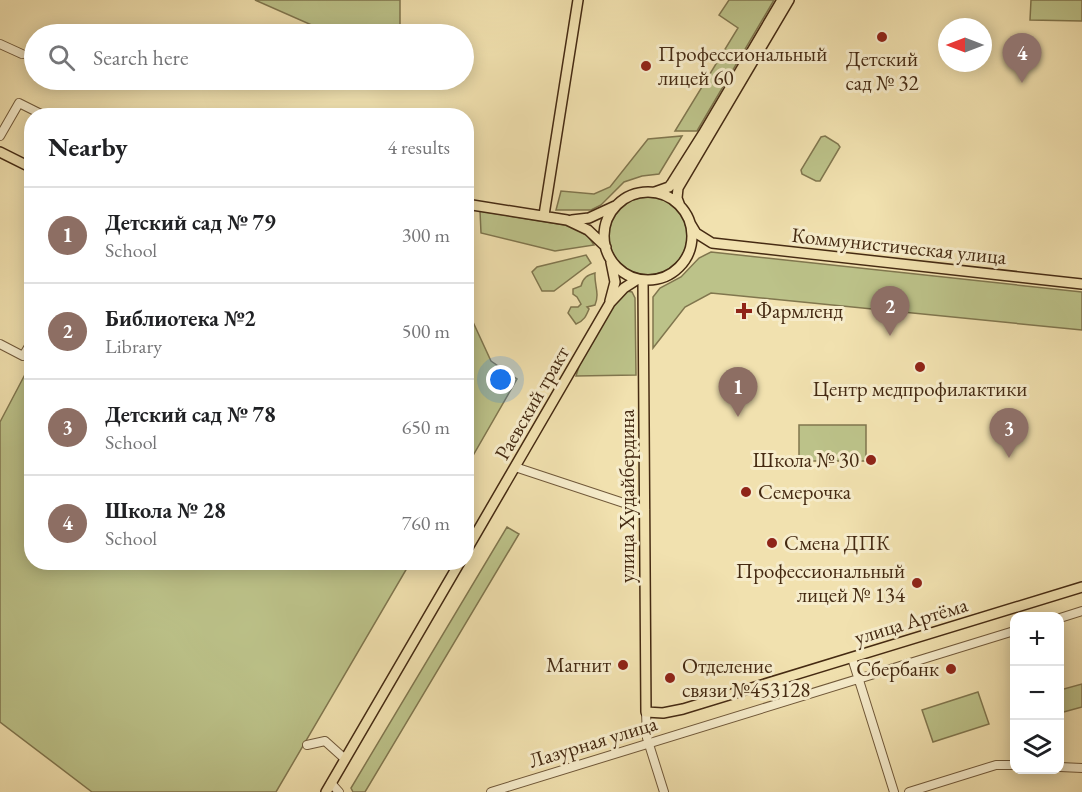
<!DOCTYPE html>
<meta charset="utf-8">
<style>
:root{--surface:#fff;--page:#f6f6f6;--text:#202124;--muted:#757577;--line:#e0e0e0;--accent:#0b8043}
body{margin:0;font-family:"EB Garamond",serif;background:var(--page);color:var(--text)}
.controls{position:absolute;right:18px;bottom:18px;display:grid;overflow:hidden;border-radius:12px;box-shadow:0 3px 15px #0003}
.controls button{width:54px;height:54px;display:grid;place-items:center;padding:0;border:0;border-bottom:2px solid var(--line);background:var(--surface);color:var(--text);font:30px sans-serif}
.compass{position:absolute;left:938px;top:18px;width:54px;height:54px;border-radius:50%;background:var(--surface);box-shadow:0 3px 15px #0003;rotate:270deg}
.you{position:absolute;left:501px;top:380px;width:21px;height:21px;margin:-15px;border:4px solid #fff;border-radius:50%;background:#1a73e8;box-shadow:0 0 0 9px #1a73e833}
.badge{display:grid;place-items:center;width:39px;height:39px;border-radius:50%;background:var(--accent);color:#fff;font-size:20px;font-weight:700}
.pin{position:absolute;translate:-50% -50px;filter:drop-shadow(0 2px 3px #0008)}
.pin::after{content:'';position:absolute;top:32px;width:21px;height:18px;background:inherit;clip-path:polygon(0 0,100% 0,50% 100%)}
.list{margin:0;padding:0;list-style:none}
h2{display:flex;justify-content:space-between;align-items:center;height:78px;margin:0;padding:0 24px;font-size:26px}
h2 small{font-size:20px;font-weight:400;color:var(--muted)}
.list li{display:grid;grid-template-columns:39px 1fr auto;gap:18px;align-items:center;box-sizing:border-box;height:96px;padding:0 24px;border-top:2px solid var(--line)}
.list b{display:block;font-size:22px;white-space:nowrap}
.list p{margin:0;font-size:20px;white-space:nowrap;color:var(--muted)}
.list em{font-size:20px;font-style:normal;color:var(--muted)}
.icon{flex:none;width:33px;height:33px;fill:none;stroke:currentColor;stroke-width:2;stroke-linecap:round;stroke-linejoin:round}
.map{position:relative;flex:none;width:1082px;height:792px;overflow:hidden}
.search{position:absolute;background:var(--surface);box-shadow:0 3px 15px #0003;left:24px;top:24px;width:450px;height:66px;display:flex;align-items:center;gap:15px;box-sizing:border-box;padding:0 21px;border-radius:33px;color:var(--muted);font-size:22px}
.panel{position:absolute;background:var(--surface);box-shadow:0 3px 15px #0003;left:24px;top:108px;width:450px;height:462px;border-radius:24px}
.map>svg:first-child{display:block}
.green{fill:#bcc289;stroke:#80764e;stroke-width:1.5}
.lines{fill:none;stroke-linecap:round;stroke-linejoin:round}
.minor-casing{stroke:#705839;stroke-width:10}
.major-casing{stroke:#452a12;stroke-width:12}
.minor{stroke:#f6eccb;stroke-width:8}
.major{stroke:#f1e1af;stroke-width:9}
.poi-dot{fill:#8f2418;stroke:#f6eccb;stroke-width:2}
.labels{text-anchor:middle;stroke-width:6;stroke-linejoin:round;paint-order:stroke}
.poi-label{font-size:21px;fill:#452a12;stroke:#f6eccb;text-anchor:start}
.street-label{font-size:21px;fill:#452a12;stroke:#f6eccb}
</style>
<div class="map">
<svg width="1082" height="792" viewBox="0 0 1082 792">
<rect width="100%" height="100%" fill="#f1e1af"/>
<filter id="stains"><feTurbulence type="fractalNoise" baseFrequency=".00333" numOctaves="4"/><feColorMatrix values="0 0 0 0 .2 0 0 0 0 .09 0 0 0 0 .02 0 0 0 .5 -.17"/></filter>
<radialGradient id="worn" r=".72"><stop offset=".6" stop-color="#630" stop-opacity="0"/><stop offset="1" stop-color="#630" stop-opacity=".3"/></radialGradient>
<!-- green -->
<path class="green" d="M 255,0 L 400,0 L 400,34 L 332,34 Z
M 729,0 L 774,0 L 697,131 L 675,131 L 738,28 L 719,15 Z
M 1031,0 L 1082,0 L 1082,21 L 1030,20 Z
M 682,136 L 659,174 L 642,176 L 624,182 L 601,205 L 591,210 L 556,210 L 561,191 L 594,194 L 610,187 L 648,139 Z
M 825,136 L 838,144 L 840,147 L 820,181 L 816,181 L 802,174 L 801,170 L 821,137 Z
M609 236a39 39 0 1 1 78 0a39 39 0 1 1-78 0Z
M 480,211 L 571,226 L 588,236 L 594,245 L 555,251 L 481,233 Z
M 711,252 L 1082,292 L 1082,330 L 711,293 L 685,307 L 653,348 L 653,297 L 660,288 L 681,277 L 699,258 Z
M 586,255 L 591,263 L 554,291 L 542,291 L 532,272 L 537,267 Z
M 595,273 C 594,285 600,293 595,305 L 587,307 L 589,309 C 586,316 584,321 576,324 L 568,313 L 571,307 L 578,307 L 581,304 L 577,297 L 573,294 L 573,289 L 581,286 C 583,278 587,275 595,273 Z
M 627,291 L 632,292 L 635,298 L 636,375 L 576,376 L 579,366 L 612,304 Z
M 467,309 L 491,361 L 517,379 L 467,466 Z
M 31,363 L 32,562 L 410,563 L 276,792 L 92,792 L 0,722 L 0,422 Z
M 799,425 L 866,425 L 866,461 L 799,461 Z
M 507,527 L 519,534 L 365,792 L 353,792 L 351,788 Z
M 1082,684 L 1082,707 L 1060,713 L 1060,690 Z
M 978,692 L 989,724 L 933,742 L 922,710 Z"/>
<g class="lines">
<!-- minor casing -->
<g class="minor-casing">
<path id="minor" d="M 0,44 L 22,54
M 0,136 L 19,103 L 45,116
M 0,344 L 23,356 L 32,341
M 515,467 L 645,510
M 1060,618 L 1082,611
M 852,658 L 894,792
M 646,712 L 647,738 L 664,792
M 307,745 L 325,741 L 345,759
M 1060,767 L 1082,768
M 331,783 L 339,792
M 491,792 L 1014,631
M 909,792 L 996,765 L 1014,765"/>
</g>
<!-- major casing -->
<g class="major-casing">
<path id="major" d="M 0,152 L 32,168
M 655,192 L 669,187 L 672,183 L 703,134 L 782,0
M604 236a44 44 0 1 1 88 0a44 44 0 1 1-88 0Z
M 466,204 L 567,220 L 588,230 L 606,247
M 680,206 L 677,198 L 678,188 L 789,0
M 544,215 L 578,0
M 572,220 L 589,218 L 615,206
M 690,223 L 696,233 L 712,243 L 1082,284
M 643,280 L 646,712 L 663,713 L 683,709 L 1082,587
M 610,301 L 615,282 L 611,262
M 466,551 L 610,303 L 624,288 L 638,279
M 326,792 L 460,562"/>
</g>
<!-- minor -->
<use href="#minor" class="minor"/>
<!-- major -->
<use href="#major" class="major"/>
</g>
<!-- markers -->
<g class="poi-dot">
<circle cx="882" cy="37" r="6"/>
<circle cx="646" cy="66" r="6"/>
<path d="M741 302h6v6h6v6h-6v6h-6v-6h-6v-6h6z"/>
<circle cx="920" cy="367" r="6"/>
<circle cx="871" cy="460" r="6"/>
<circle cx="746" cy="492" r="6"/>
<circle cx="772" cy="543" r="6"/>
<circle cx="917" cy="583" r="6"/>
<circle cx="623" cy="665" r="6"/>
<circle cx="951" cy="669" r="6"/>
<circle cx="670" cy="678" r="6"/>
</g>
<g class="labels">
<!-- poi labels -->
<g class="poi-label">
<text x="658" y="61">Профессиональный<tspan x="658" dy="24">лицей 60</tspan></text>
<text x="882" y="66" text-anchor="middle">Детский<tspan x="882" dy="24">сад № 32</tspan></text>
<text x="756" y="318">Фармленд</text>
<text x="920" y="396" text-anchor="middle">Центр медпрофилактики</text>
<text x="859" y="467" text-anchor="end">Школа № 30</text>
<text x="758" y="499">Семерочка</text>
<text x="784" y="550">Смена ДПК</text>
<text x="905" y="578" text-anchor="end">Профессиональный<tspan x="905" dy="24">лицей № 134</tspan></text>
<text x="611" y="672" text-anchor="end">Магнит</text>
<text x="682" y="673">Отделение<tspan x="682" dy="24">связи №453128</tspan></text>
<text x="939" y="676" text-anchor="end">Сбербанк</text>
</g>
<!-- street labels -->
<g class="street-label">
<text transform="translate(899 246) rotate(6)" y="7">Коммунистическая улица</text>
<text transform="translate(532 403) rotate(-60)" y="7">Раевский тракт</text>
<text transform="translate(627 496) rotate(-90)" y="7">улица Худайбердина</text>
<text transform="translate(911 621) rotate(-17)" y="7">улица Артёма</text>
<text transform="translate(593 742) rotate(-17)" y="7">Лазурная улица</text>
</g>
</g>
<rect width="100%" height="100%" filter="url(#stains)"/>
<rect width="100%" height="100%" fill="url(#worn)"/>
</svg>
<div class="controls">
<button>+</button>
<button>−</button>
<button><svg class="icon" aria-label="layers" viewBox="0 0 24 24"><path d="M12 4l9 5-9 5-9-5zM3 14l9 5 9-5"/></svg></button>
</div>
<svg class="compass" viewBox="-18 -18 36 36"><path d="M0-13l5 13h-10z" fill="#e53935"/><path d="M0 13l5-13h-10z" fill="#757577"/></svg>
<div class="you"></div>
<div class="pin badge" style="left:738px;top:417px;background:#8d6e63">1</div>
<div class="pin badge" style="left:890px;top:336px;background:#8d6e63">2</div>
<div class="pin badge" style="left:1009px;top:458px;background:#8d6e63">3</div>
<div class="pin badge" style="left:1022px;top:83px;background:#8d6e63">4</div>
<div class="search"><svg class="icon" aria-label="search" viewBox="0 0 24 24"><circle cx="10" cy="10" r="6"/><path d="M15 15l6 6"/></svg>Search here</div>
<section class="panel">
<h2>Nearby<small>4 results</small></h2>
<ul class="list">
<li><span class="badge" style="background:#8d6e63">1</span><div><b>Детский сад № 79</b><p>School</p></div><em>300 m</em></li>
<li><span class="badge" style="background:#8d6e63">2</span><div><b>Библиотека №2</b><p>Library</p></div><em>500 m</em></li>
<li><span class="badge" style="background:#8d6e63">3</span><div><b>Детский сад № 78</b><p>School</p></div><em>650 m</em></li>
<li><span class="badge" style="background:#8d6e63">4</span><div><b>Школа № 28</b><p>School</p></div><em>760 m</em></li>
</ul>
</section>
</div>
